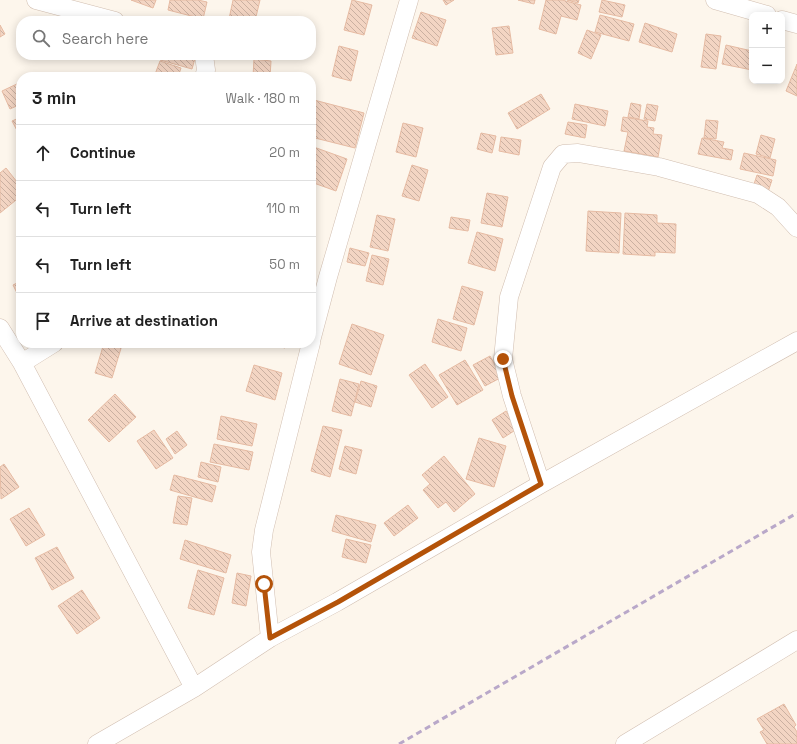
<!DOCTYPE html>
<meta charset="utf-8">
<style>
:root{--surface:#fff;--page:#f6f6f6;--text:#222;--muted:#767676;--line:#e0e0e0}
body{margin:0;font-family:"Space Grotesk",sans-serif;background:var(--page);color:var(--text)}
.controls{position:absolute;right:12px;top:12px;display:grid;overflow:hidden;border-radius:8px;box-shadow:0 2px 10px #0003}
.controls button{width:36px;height:36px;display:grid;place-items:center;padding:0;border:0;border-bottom:1px solid var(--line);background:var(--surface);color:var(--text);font:20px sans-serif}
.stop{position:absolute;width:12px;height:12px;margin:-9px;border:3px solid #b45309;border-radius:50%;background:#fff}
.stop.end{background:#b45309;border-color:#fff;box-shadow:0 1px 4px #0008}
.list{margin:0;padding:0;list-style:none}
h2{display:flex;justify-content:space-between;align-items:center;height:52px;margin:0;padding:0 16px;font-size:17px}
h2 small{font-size:13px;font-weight:400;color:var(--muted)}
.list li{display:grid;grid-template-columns:26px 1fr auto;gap:12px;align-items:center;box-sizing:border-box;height:56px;padding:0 16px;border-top:1px solid var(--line)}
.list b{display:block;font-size:15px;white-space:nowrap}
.list em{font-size:13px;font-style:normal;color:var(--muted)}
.icon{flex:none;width:22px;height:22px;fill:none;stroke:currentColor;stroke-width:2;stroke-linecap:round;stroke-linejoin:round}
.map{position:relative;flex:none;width:797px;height:744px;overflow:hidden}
.search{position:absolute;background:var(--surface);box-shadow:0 2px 10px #0003;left:16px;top:16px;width:300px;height:44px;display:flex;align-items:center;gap:10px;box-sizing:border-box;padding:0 14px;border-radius:16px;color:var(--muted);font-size:15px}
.panel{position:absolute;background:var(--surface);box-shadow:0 2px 10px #0003;left:16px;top:72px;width:300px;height:276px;border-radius:16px}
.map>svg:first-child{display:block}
.building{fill:url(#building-back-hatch);stroke:#e6bba3}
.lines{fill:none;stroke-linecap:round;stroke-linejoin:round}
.minor-casing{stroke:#d1beb0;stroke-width:19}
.minor{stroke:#fff;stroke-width:18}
.rail{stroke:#b9a8c9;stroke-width:3;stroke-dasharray:6 4;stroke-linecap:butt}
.route{stroke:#b45309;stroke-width:5}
</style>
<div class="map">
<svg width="797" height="744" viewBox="0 0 797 744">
<defs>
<pattern id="building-back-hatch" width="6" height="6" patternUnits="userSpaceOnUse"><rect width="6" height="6" fill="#f3d5c3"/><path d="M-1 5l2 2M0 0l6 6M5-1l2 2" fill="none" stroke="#cab0a1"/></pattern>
</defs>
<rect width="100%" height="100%" fill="#fdf6ec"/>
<!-- building -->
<path class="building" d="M 131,0 L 156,0 L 153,8 Z
M 170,0 L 198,0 L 207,2 L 203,19 L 168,10 Z
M 233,0 L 260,0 L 255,21 L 237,21 L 229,19 Z
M 352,0 L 372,5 L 364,35 L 344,30 Z
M 443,0 L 454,0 L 446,5 Z
M 518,0 L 535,0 L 534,4 Z
M 546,0 L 562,0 L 581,5 L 577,20 L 561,16 L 556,34 L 539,29 Z
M 567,0 L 579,0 L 578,3 Z
M 602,0 L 625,5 L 622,17 L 599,12 Z
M 421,12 L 446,20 L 437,46 L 412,38 Z
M 600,15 L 634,24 L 629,41 L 595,32 Z
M 645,23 L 677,34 L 672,52 L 639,42 Z
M 0,25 L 5,34 L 0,37 Z
M 509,26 L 513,53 L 496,55 L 492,28 Z
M 587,30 L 601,35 L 591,59 L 578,53 Z
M 706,34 L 721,36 L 716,69 L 701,67 Z
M 726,45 L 752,51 L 752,70 L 722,64 Z
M 339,46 L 358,51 L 351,81 L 332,76 Z
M 162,55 L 196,55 L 192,69 L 160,60 Z
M 254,59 L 271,61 L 270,77 L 253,77 Z
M 160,61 L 181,68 L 178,77 L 154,77 Z
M 797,64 L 797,96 L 786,91 Z
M 19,83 L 21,87 L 21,104 L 10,109 L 2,91 Z
M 541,94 L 550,109 L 517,129 L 508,113 Z
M 314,100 L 364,113 L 355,148 L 311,137 L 311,113 Z
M 631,103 L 641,105 L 639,119 L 628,117 Z
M 575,104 L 608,111 L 605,126 L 572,119 Z
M 647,104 L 658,106 L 655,121 L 644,119 Z
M 21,117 L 21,138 L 12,121 Z
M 623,117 L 648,121 L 647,127 L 654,128 L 653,134 L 662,135 L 658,157 L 624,151 L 628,132 L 621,131 Z
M 706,120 L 718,121 L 716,139 L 704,138 Z
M 568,122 L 587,125 L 585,138 L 565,134 Z
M 403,123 L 423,128 L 416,157 L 396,152 Z
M 481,133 L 496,136 L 492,153 L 477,149 Z
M 761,135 L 775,139 L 770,158 L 756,154 Z
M 501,137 L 521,140 L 519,155 L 499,151 Z
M 702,138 L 724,142 L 722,148 L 733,150 L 731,160 L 698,154 Z
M 311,146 L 347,159 L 336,191 L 311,182 Z
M 744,153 L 776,160 L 773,176 L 740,169 Z
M 412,165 L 428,170 L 419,201 L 402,196 Z
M 6,168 L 21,187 L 21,196 L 0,213 L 0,173 Z
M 757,175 L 772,180 L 768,192 L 753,187 Z
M 487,193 L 508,197 L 502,227 L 481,223 Z
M 588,211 L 621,213 L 619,253 L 586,251 Z
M 625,213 L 657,215 L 657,223 L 676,224 L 675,253 L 655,252 L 655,256 L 623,254 Z
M 377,215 L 395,219 L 388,251 L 370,247 Z
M 451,217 L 470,220 L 468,231 L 449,228 Z
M 477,232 L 503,239 L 495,271 L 468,263 Z
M 311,234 L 315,235 L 311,251 Z
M 350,248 L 369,253 L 365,266 L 347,262 Z
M 372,255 L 389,259 L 383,285 L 366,281 Z
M 21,281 L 21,301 L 13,285 Z
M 462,286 L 483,292 L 474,325 L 453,319 Z
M 438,319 L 467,328 L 461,351 L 432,342 Z
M 352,324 L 384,335 L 371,375 L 339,364 Z
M 104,343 L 117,343 L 122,345 L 112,378 L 95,373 Z
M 267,343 L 286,343 L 285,348 Z
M 490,356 L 502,377 L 485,386 L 473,365 Z
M 465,360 L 483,390 L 457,405 L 439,375 Z
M 425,364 L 448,397 L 432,408 L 409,375 Z
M 254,365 L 282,373 L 275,400 L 246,391 Z
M 340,379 L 359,384 L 351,416 L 332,411 Z
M 361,381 L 377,386 L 371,407 L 355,402 Z
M 115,394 L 136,417 L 109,442 L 88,420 Z
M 506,411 L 517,429 L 503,438 L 492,420 Z
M 221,416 L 257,424 L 252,446 L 217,439 Z
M 323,426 L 342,430 L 330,477 L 311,471 Z
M 154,430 L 173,458 L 156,469 L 137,441 Z
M 177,431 L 187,445 L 175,454 L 166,439 Z
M 479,438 L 506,446 L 494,487 L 466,479 Z
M 214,444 L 253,452 L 249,470 L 210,462 Z
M 345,446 L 362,450 L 356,474 L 339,469 Z
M 444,456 L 475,494 L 454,512 L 446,502 L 438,508 L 423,490 L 430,484 L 422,475 Z
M 201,462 L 221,467 L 218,482 L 198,477 Z
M 4,464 L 19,487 L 1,499 L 0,467 Z
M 174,475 L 216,486 L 212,502 L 170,490 Z
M 178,496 L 192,498 L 187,525 L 173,523 Z
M 408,505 L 418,518 L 394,536 L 384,523 Z
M 29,508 L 45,535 L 26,546 L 10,519 Z
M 336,515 L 376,525 L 371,542 L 332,531 Z
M 346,539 L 371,545 L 366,563 L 342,557 Z
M 185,540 L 231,555 L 226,573 L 180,559 Z
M 57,547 L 74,578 L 52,590 L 35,558 Z
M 198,570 L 224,578 L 214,615 L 188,608 Z
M 237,573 L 251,576 L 246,606 L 232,603 Z
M 82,590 L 100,618 L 77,634 L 58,606 Z
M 784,704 L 796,725 L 794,727 L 797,732 L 797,744 L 767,744 L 760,732 L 764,730 L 757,719 Z"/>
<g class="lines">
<!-- minor casing -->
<g class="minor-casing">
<path id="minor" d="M 36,0 L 115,21
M 715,0 L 767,15
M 782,20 L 797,24
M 204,77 L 206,70 L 204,55
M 0,328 L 22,363 L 194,688
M 311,341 L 328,277 L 409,0
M 22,363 L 54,343
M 541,484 L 512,396 L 503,359 L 509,297 L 552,167 L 563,154 L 578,153 L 659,167 L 758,194 L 778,207 L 797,228
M 270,638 L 261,552 L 264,530 L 311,343
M 97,744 L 194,688 L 270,638 L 337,602 L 541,484 L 797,341
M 625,744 L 797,640"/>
</g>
<!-- minor -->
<use href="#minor" class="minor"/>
<!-- rail -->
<path class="rail" d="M 399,744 L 797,513"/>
</g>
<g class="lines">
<!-- route -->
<path class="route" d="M 264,584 L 270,638 L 338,602 L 541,484 L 512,396 L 503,359"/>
</g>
</svg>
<div class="controls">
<button>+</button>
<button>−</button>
</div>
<div class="stop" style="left:264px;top:584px"></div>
<div class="stop end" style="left:503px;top:359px"></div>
<div class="search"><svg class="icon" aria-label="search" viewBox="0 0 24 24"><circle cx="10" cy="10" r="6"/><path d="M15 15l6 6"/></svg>Search here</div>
<section class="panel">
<h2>3 min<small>Walk · 180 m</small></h2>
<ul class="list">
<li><svg class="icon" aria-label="ahead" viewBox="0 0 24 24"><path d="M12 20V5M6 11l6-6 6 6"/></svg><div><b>Continue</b></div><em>20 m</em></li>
<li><svg class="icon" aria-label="left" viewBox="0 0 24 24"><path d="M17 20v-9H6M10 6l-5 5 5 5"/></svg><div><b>Turn left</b></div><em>110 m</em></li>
<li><svg class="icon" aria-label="left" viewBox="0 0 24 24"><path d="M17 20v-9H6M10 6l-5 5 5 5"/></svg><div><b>Turn left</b></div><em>50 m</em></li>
<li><svg class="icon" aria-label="arrive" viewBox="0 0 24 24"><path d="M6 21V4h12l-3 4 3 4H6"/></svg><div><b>Arrive at destination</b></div></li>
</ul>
</section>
</div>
